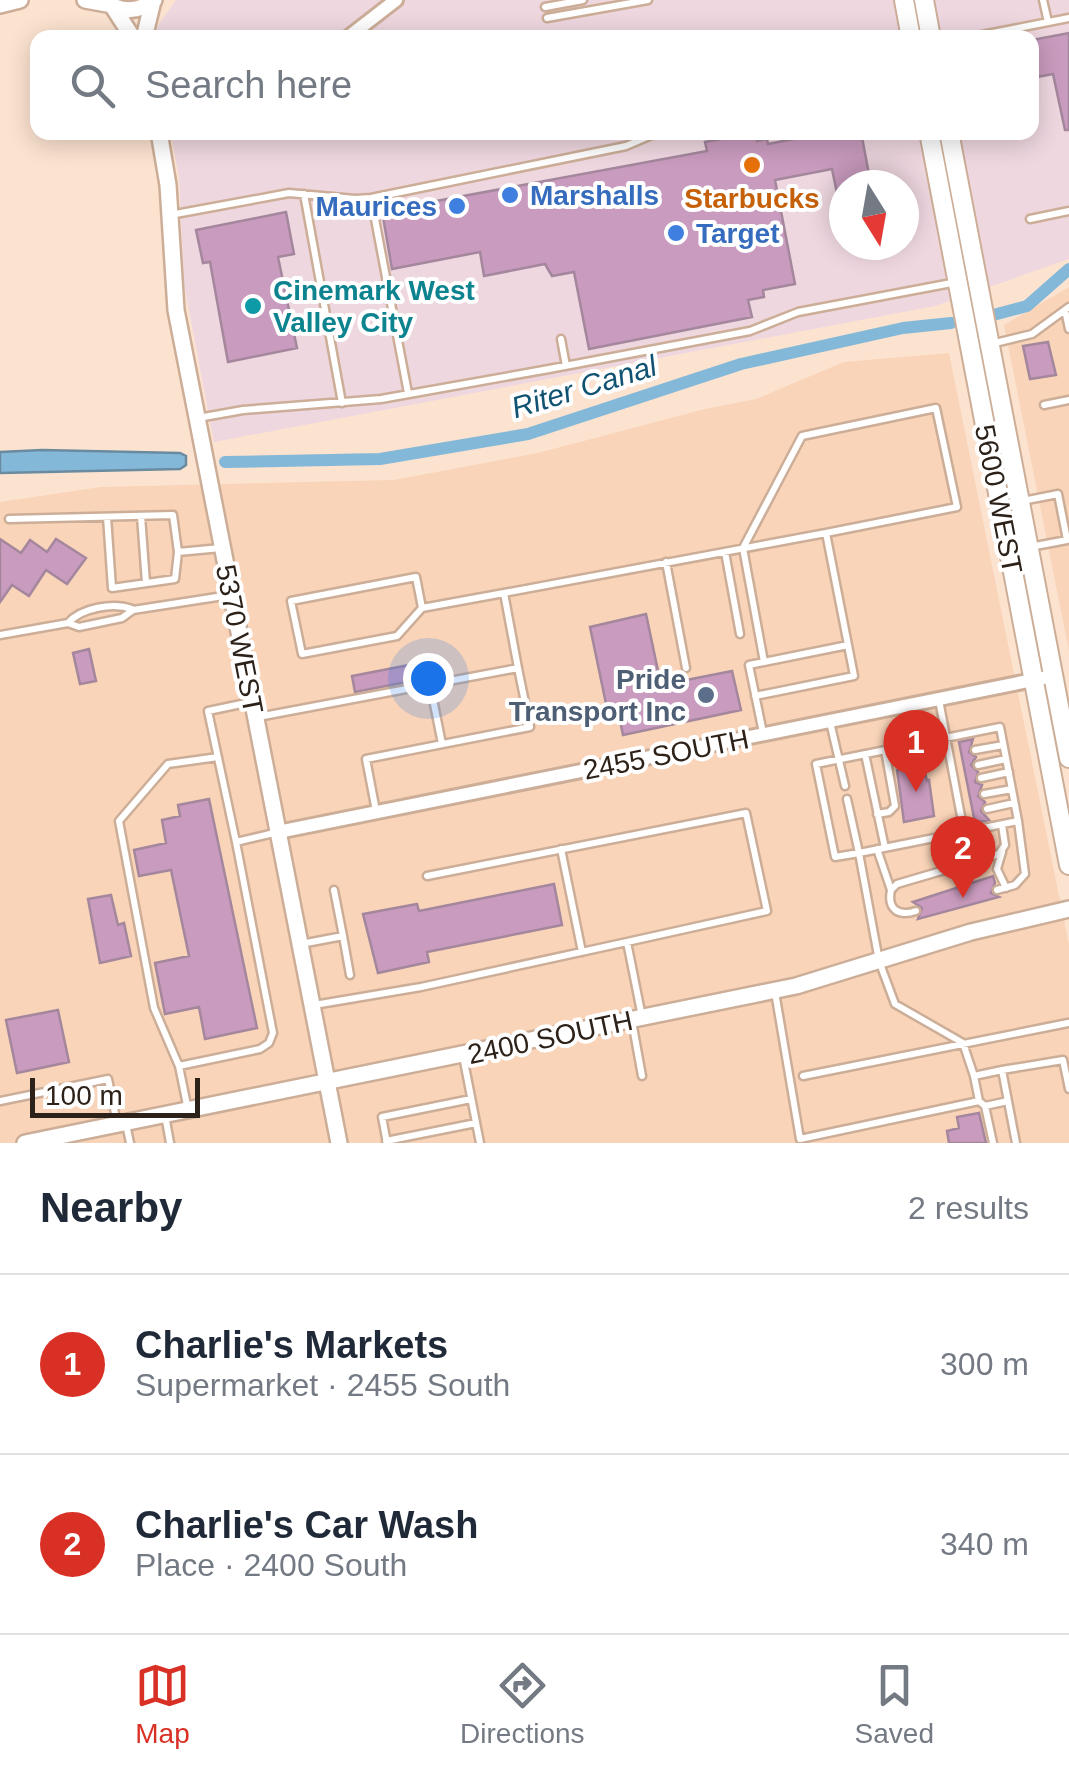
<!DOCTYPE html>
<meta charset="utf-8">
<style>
:root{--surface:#fff;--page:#f6f6f7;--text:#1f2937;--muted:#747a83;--line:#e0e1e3;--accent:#d93025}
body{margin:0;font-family:Arial,sans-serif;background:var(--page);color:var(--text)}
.compass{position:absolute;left:829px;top:170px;width:90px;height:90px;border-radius:50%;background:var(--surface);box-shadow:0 5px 25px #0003;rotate:169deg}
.scale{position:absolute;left:30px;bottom:25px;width:170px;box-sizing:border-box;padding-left:10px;border:5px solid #2d2219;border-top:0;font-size:28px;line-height:35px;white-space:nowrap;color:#2d2219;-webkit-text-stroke:8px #fff;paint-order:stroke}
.you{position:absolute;left:428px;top:678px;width:35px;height:35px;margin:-25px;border:8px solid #fff;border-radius:50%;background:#1a73e8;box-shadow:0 0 0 15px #1a73e833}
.badge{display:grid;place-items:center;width:65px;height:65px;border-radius:50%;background:var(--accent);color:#fff;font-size:32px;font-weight:700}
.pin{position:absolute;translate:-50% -82px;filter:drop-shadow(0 2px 5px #0008)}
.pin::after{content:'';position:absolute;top:52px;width:35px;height:30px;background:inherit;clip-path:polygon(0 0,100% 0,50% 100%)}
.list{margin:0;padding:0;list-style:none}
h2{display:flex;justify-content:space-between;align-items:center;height:130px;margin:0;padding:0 40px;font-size:42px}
h2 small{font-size:32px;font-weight:400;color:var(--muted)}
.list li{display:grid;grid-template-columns:65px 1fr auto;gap:30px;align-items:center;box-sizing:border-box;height:180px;padding:0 40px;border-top:2px solid var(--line)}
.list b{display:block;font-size:38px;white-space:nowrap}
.list p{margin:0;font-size:32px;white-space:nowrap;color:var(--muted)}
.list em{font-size:32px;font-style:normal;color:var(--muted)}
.icon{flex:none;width:55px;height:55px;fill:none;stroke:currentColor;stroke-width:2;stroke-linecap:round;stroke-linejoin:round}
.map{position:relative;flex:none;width:1069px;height:1143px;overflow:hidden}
.search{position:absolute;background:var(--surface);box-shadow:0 5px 25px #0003;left:30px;right:30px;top:30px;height:110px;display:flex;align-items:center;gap:25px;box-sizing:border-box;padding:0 35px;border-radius:20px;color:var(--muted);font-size:38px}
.sheet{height:490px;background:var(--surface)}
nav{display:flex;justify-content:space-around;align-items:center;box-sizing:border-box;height:140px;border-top:2px solid var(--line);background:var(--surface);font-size:28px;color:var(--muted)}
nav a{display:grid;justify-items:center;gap:5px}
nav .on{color:var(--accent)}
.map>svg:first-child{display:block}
.commercial{fill:#efd7e0;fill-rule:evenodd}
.built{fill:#f9d4b8}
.water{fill:#84b8d8;stroke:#6a8b9f;stroke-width:2.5}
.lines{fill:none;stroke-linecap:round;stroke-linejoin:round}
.canal{stroke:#84b8d8;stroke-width:12}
.building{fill:#c99bbe;stroke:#a4879d;stroke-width:2.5}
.service-casing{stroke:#ccae98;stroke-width:11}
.minor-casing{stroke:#ccae98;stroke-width:18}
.tertiary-casing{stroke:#ccae98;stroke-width:20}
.secondary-casing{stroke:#ccae98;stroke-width:22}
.service{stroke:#fff;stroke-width:6}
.minor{stroke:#fff;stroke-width:12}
.tertiary{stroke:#fff;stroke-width:15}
.secondary{stroke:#fff;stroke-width:18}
.food-dot{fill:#e8710a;stroke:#fff;stroke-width:4}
.shop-dot{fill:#3f7fe0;stroke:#fff;stroke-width:4}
.culture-dot{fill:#0f9aa8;stroke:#fff;stroke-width:4}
.service-dot{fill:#5c6f8a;stroke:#fff;stroke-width:4}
.labels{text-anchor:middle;stroke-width:8;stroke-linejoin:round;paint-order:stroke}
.shop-label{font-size:28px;font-weight:bold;fill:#366cbe;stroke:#fff;text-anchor:start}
.food-label{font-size:28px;font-weight:bold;fill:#c56008;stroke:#fff}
.culture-label{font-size:28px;font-weight:bold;fill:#0d838f;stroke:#fff;text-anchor:start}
.street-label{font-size:28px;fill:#2d2219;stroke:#fff}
.service-label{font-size:28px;font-weight:bold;fill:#4e5e75;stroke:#fff;text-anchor:end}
.water-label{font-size:30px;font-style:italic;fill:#105271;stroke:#fff}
</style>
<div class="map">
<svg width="1069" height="1143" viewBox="0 0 1069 1143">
<rect width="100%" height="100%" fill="#fce3d0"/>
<!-- commercial -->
<path class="commercial" d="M 176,0 L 1069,0 L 1069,259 L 935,306 L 214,442 L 184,284 L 179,177 L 171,133 L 1032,132 L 1032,38 L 153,38 L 152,34 ZM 844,185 L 904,185 L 904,245 L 844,245 Z"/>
<!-- built -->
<path class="built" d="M 1069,287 L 1069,651 L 1004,325 Z
M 949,353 L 1069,945 L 1069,1143 L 0,1143 L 0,502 L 101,487 L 394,480 L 538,453 L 705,409 L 756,399 L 844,362 Z"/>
<!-- water -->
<path class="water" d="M 42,450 L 180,453 L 186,456 L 186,465 L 180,469 L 0,473 L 0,452 Z"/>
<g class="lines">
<!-- canal -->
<path class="canal" d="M 997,314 L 1027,306 L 1069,269
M 225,462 L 380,459 L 528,434 L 741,364 L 903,328 L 951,323"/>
</g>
<!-- building -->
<path class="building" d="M 1069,33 L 1069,130 L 1065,130 L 1053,74 L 1032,78 L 1032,40 Z
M 735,132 L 755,132 L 757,141 L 767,139 L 768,144 L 829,132 L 861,132 L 871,185 L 844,185 L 844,208 L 840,208 L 832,169 L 775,180 L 795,284 L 763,290 L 764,297 L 748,300 L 752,317 L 589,349 L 574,272 L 552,276 L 545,264 L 484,276 L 480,252 L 392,269 L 382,211 L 707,151 L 705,142 L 726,138 L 726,134 Z
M 286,212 L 294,254 L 278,257 L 297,348 L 228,362 L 210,262 L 203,263 L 196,230 Z
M 1048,342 L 1056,375 L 1030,379 L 1023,346 Z
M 0,539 L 21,553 L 30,540 L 47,552 L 56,539 L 86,558 L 67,584 L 46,570 L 29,596 L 12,585 L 0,602 Z
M 646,614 L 661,685 L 732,671 L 741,710 L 623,735 L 619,716 L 609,718 L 590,627 Z
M 89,649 L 96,681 L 80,684 L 73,653 Z
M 409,665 L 412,681 L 355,692 L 352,676 Z
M 973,739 L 969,752 L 976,757 L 971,765 L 978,772 L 975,782 L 982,785 L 978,796 L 985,802 L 981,811 L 989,820 L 975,823 L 959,742 Z
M 923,763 L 927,781 L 929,780 L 934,816 L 904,822 L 897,770 Z
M 209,799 L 257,1028 L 205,1039 L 199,1007 L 165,1014 L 155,963 L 189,956 L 171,870 L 139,876 L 134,850 L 166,843 L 162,820 L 180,816 L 178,805 Z
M 993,876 L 995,883 L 991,893 L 999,897 L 918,919 L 922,908 L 913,902 Z
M 554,884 L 562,925 L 427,952 L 429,962 L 378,973 L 363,914 L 417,904 L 419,911 Z
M 111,895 L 118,925 L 124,923 L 131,956 L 100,963 L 88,899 Z
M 58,1010 L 69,1062 L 17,1073 L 6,1020 Z
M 979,1113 L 986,1143 L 949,1143 L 947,1131 L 959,1128 L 957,1117 Z"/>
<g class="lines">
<!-- service casing -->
<g class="service-casing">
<path id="service" d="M 1043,0 L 1048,22
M 545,7 L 583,0
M 547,18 L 648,0
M 977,36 L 1069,18
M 304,194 L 342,403
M 371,198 L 408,393
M 170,215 L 289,193 L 355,199 L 371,198 L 626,146 L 659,132
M 1030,219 L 1069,211
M 1065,310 L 1069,329
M 561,339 L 566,366
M 991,344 L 1032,334 L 1069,307
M 1044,405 L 1069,400
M 198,418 L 243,410 L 381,399 L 549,369 L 750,331 L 798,312 L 957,282
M 1002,505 L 1058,494 L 1067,540 L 1009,551
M 141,516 L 146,583
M 107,517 L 112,588 L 175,579 L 178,552
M 9,519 L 173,515 L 178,552 L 221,548
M 725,552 L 740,634
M 666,562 L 686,668
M 422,608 L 397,636 L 302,654 L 291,601 L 416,577 L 422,608 L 504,593
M 68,623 C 81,608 113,602 132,609
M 0,635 L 68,623 L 79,627 L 122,618 L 133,610 L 230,595
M 764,662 L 743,548 L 802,436 L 936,408 L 957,507 L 826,533
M 430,684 L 442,744
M 755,696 L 854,676 L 848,645
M 939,700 L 964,832 L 859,853 L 879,961 L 895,1004 L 963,1043 L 974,1076
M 251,702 L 208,711 L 236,842 L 274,833
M 258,717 L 518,668 L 504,593 L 826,533 L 848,645 L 749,665 L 763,733
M 830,722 L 845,786
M 975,750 L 1003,745
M 865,754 L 885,848
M 978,765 L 1006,759
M 981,778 L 1009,772
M 984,794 L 1012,789
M 847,799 L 859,853 L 835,857 L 816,764 L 1000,727 L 1018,821 L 964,832
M 987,809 L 1014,803
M 376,811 L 366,759 L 530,727 L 518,668
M 877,814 L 889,812 L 895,806 L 885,750
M 561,849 L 582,952
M 877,849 L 891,890
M 1002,852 L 997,869 L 1006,888
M 427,876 L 746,813 L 767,911 L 627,942 L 642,1017
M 334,890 L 343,936
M 997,890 L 1015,885 L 1025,874 L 1018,821
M 916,911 C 898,917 887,909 891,890 L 897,884 L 999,854 L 1005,845 L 1002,825
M 301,944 L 343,936 L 350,975
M 775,992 L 800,1139 L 979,1101 L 985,1106 L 1008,1101
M 314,1005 L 421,987 L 627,942
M 632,1021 L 642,1076
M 463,1056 L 480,1143
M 179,1066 L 154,1008 L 119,821 L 168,764 L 218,757
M 803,1076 L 1068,1023
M 0,1101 L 108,1079 L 117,1123
M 979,1101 L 974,1076 L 1002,1070
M 985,1106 L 993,1143
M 188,1110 L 179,1066 L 260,1049 L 269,1043 L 273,1033 L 236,842
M 165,1115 L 170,1143
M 126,1124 L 130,1143
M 386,1141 L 476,1123
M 387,1143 L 382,1117 L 471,1099
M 1016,1143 L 1002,1070 L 1063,1060 L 1069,1089"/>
</g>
<!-- minor casing -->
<g class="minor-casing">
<path id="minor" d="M 347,38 L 396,0
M 278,832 L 1053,676"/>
</g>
<!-- tertiary casing -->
<g class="tertiary-casing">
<path id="tertiary" d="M 85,0 L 107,4
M 103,0 C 120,13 138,13 154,0
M 0,5 L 20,0
M 113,7 L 133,38
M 144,38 L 153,1
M 159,132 L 168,185 L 176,310 L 339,1143
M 25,1143 L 796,986 L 971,932 L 1069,909"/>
</g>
<!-- secondary casing -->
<g class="secondary-casing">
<path id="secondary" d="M 904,0 L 911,38
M 924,0 L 931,38
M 929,132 L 1069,865
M 949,132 L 1069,758"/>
</g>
<!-- service -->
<use href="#service" class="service"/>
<!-- minor -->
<use href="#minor" class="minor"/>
<!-- tertiary -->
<use href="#tertiary" class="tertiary"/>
<!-- secondary -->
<use href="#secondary" class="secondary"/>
</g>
<!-- markers -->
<circle class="food-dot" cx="752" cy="165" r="10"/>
<g class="shop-dot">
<circle cx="510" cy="195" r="10"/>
<circle cx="457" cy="206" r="10"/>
<circle cx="676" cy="233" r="10"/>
</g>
<circle class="culture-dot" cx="253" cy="306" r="10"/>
<circle class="service-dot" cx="706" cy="695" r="10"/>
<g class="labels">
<!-- shop labels -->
<g class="shop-label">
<text x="530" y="205">Marshalls</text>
<text x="437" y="216" text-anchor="end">Maurices</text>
<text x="696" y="243">Target</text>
</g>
<!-- food labels -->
<g class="food-label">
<text x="752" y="208">Starbucks</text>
</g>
<!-- culture labels -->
<g class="culture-label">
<text x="273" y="300">Cinemark West<tspan x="273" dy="32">Valley City</tspan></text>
</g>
<!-- street labels -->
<g class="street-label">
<text transform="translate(999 499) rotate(79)" y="10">5600 WEST</text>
<text transform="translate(240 639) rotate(79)" y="10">5370 WEST</text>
<text transform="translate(666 754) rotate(-11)" y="10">2455 SOUTH</text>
<text transform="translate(550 1037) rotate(-12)" y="10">2400 SOUTH</text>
</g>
<!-- service labels -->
<g class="service-label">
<text x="686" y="689">Pride<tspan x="686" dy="32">Transport Inc</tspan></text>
</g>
<!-- water labels -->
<g class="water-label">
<text transform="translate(584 387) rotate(-17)" y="10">Riter Canal</text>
</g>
</g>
</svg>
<svg class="compass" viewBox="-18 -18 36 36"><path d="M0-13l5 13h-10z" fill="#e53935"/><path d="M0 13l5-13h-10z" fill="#747a83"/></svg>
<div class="scale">100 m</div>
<div class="you"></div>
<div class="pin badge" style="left:916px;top:792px">1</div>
<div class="pin badge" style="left:963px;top:898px">2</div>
<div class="search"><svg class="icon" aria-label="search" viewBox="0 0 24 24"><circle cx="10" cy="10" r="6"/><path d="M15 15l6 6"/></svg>Search here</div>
</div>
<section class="sheet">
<h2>Nearby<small>2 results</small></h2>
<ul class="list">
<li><span class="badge">1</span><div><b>Charlie's Markets</b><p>Supermarket · 2455 South</p></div><em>300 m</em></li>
<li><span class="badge">2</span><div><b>Charlie's Car Wash</b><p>Place · 2400 South</p></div><em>340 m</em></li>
</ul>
</section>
<nav>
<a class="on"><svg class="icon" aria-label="map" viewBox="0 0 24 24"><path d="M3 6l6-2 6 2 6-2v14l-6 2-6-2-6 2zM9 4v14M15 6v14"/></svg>Map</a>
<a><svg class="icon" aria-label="directions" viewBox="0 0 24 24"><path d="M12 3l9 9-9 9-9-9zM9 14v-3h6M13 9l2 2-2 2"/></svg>Directions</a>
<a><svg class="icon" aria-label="saved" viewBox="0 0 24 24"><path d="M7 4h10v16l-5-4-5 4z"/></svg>Saved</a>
</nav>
